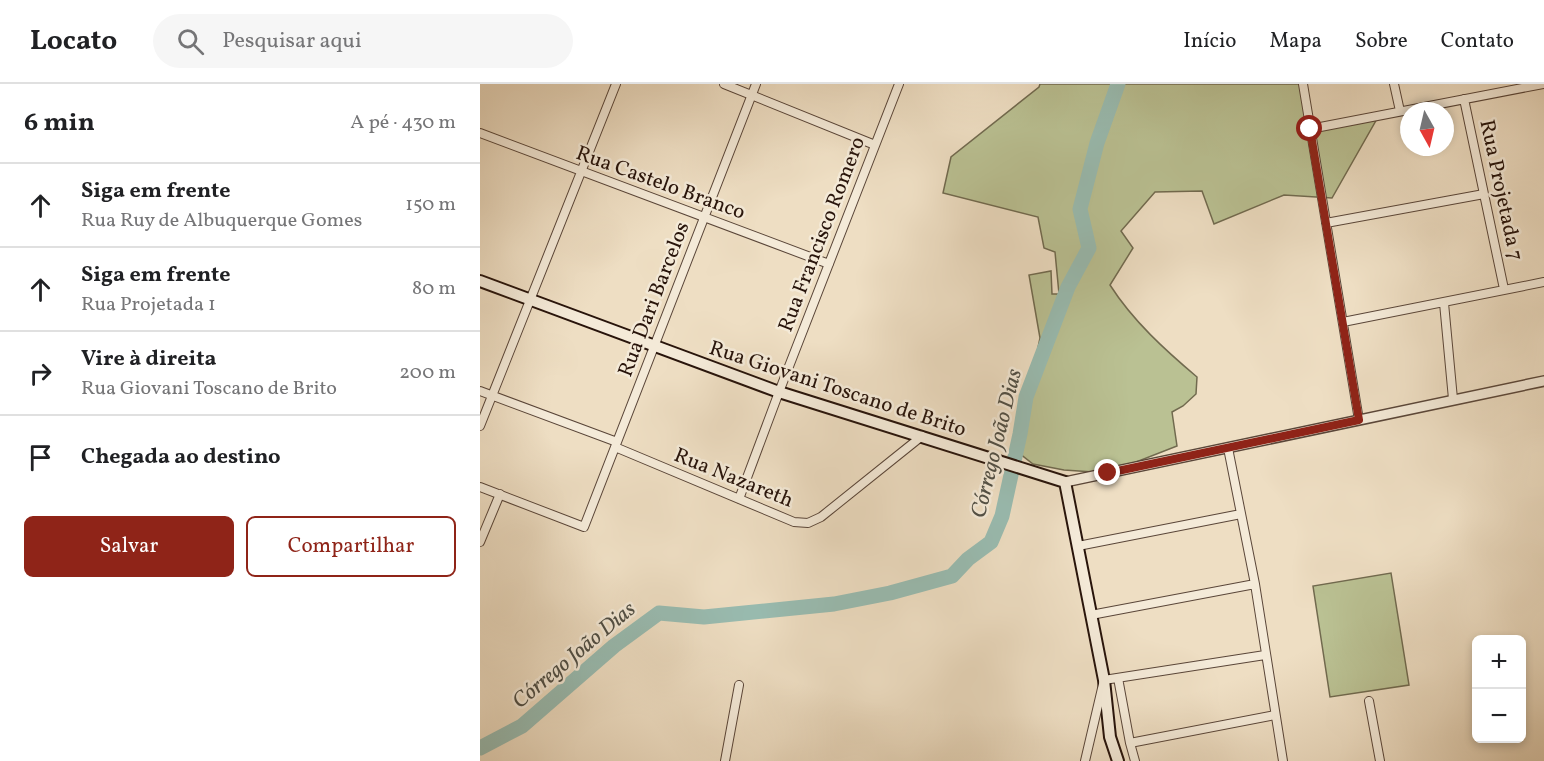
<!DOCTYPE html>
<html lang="pt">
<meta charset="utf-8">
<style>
:root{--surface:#fff;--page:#f6f6f6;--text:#202124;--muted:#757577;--line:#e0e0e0;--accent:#8f2418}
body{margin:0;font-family:Vollkorn,serif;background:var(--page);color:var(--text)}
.controls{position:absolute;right:18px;bottom:18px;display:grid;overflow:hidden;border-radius:9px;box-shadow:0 3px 9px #0003}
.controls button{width:54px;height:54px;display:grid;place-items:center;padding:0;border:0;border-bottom:2px solid var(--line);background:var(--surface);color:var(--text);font:30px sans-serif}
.compass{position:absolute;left:920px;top:18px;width:54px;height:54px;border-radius:50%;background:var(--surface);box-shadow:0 3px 9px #0003;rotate:172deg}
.stop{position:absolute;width:18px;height:18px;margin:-14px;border:4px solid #8f2418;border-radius:50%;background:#fff}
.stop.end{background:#8f2418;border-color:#fff;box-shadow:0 2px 6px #0008}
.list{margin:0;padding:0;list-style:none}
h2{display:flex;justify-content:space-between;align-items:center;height:78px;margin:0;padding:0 24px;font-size:26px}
h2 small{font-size:20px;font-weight:400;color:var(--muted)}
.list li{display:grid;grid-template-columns:39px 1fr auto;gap:18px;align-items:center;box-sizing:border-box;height:84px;padding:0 24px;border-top:2px solid var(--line)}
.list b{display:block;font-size:22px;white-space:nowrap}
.list p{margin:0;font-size:20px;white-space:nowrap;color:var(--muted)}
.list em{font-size:20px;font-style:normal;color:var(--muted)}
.actions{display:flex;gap:12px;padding:18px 24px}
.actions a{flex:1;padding:14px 0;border:2px solid var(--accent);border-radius:9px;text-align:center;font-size:21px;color:var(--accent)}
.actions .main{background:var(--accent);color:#fff}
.icon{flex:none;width:33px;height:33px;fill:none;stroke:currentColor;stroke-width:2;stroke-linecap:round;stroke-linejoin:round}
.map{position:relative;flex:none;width:1064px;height:677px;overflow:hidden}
header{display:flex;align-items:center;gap:36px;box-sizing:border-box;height:84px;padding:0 30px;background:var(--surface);border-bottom:2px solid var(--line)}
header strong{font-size:28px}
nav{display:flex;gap:33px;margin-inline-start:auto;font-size:21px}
.search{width:420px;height:54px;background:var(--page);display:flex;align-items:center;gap:15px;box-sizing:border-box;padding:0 21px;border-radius:33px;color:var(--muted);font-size:22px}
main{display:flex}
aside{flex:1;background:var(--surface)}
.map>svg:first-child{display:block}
.green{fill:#bac193;stroke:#716a4f;stroke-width:1.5}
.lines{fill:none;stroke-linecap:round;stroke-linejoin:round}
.river{stroke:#99bcb1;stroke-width:15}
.minor-casing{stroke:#5a4639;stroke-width:10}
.tertiary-casing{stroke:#5a4639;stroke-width:12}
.secondary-casing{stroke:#28140b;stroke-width:14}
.minor{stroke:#f4ead8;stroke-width:8}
.tertiary{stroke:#f4ead8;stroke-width:9}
.secondary{stroke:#f4ead8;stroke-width:10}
.route{stroke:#8f2418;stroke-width:8}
.labels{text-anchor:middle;stroke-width:5;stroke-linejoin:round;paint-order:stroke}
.street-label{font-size:21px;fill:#28140b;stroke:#f4ead8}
.water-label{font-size:22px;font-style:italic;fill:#504f45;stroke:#f4ead8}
</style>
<header>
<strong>Locato</strong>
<div class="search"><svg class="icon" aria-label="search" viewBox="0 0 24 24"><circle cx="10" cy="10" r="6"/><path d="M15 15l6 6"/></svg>Pesquisar aqui</div>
<nav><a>Início</a><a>Mapa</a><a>Sobre</a><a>Contato</a></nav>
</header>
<main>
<aside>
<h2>6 min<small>A pé · 430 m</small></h2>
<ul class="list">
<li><svg class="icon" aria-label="ahead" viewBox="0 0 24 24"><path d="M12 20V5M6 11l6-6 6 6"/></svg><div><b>Siga em frente</b><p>Rua Ruy de Albuquerque Gomes</p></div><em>150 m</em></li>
<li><svg class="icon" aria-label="ahead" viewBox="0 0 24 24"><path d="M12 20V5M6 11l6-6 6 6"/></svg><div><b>Siga em frente</b><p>Rua Projetada 1</p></div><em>80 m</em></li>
<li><svg class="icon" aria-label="right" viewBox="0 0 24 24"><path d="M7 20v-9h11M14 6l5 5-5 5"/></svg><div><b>Vire à direita</b><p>Rua Giovani Toscano de Brito</p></div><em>200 m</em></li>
<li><svg class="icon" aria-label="arrive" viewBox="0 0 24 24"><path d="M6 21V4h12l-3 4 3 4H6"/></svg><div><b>Chegada ao destino</b></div></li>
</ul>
<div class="actions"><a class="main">Salvar</a><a>Compartilhar</a></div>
</aside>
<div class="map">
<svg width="1064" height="677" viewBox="0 0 1064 677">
<rect width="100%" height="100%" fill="#eedec3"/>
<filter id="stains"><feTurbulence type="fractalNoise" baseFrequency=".00333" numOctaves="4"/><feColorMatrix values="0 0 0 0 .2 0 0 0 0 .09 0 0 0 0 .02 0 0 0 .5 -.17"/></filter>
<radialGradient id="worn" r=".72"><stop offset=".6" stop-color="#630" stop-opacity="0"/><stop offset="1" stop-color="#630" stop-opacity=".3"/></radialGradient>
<!-- green -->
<path class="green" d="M 560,0 L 823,0 L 830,45 L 898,33 L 852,114 L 804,111 L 734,140 L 722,107 L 675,108 L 641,147 L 653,164 L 630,201 C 653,237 685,266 717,293 L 716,310 L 703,322 L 692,328 L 697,362 L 628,389 L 584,386 L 553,380 L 535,366 L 534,352 L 538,326 L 554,283 L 560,254 L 549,191 L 571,187 L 572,210 L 579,210 L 575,168 L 564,164 L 558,133 L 463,109 L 471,73 L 559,3 Z
M 911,489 L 929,601 L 850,613 L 833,502 Z"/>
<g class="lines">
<!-- river -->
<path class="river" d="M 0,664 L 42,642 L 134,562 L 179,529 L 224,533 L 354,520 L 410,509 L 472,492 L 488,475 L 511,458 L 522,432 L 540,350 L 546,313 L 588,203 L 609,164 L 600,125 L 617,59 L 638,0"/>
<!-- minor casing -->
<g class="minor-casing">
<path id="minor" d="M 244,0 L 395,61
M 823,0 L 879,336
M 914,0 L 920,27
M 984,15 L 1024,205
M 830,45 L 1063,0
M 0,49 L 349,180
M 846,139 L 1004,110
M 964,219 L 973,315
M 863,238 L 1064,198
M 0,307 L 137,358
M 0,342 L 136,0
M 135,363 L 314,438 L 328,439 L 341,433 L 442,352
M 748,364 L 775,500 L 803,677
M 0,403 L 104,443 L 276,0
M 259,415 L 299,308 L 419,0
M 0,458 L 20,410
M 598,462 L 761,430
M 611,531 L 775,500
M 638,594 L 650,659 L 795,631
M 889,617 L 900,677
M 650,659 L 655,677
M 245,677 L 259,601
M 605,677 L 624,596 L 785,571"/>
</g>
<!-- tertiary casing -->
<g class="tertiary-casing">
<path id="tertiary" d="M 585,398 L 1064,297"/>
</g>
<!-- secondary casing -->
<g class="secondary-casing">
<path id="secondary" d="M 0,197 L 299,308 L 585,398 L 624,596 L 630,653 L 638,677"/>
</g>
<!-- minor -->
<use href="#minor" class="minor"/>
<!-- tertiary -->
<use href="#tertiary" class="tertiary"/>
<!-- secondary -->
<use href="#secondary" class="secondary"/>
</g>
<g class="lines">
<!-- route -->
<path class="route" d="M 628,389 L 879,336 L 830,45"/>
</g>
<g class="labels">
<!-- street labels -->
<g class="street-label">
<text transform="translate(181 98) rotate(20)" y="7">Rua Castelo Branco</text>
<text transform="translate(1022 106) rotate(78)" y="7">Rua Projetada 7</text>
<text transform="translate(341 150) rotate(-69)" y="7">Rua Francisco Romero</text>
<text transform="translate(173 215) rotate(-69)" y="7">Rua Dari Barcelos</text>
<text transform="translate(358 304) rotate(18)" y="7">Rua Giovani Toscano de Brito</text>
<text transform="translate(254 393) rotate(22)" y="7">Rua Nazareth</text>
</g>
<!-- water labels -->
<g class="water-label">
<text transform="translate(515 359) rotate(-76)" y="8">Córrego João Dias</text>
<text transform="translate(93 570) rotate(-40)" y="8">Córrego João Dias</text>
</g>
</g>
<rect width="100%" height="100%" filter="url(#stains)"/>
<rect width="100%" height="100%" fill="url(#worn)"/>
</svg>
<div class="controls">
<button>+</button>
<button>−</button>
</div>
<svg class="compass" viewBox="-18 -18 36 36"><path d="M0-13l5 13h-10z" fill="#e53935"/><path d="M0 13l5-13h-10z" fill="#757577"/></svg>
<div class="stop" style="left:830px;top:45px"></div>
<div class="stop end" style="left:628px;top:389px"></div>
</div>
</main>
